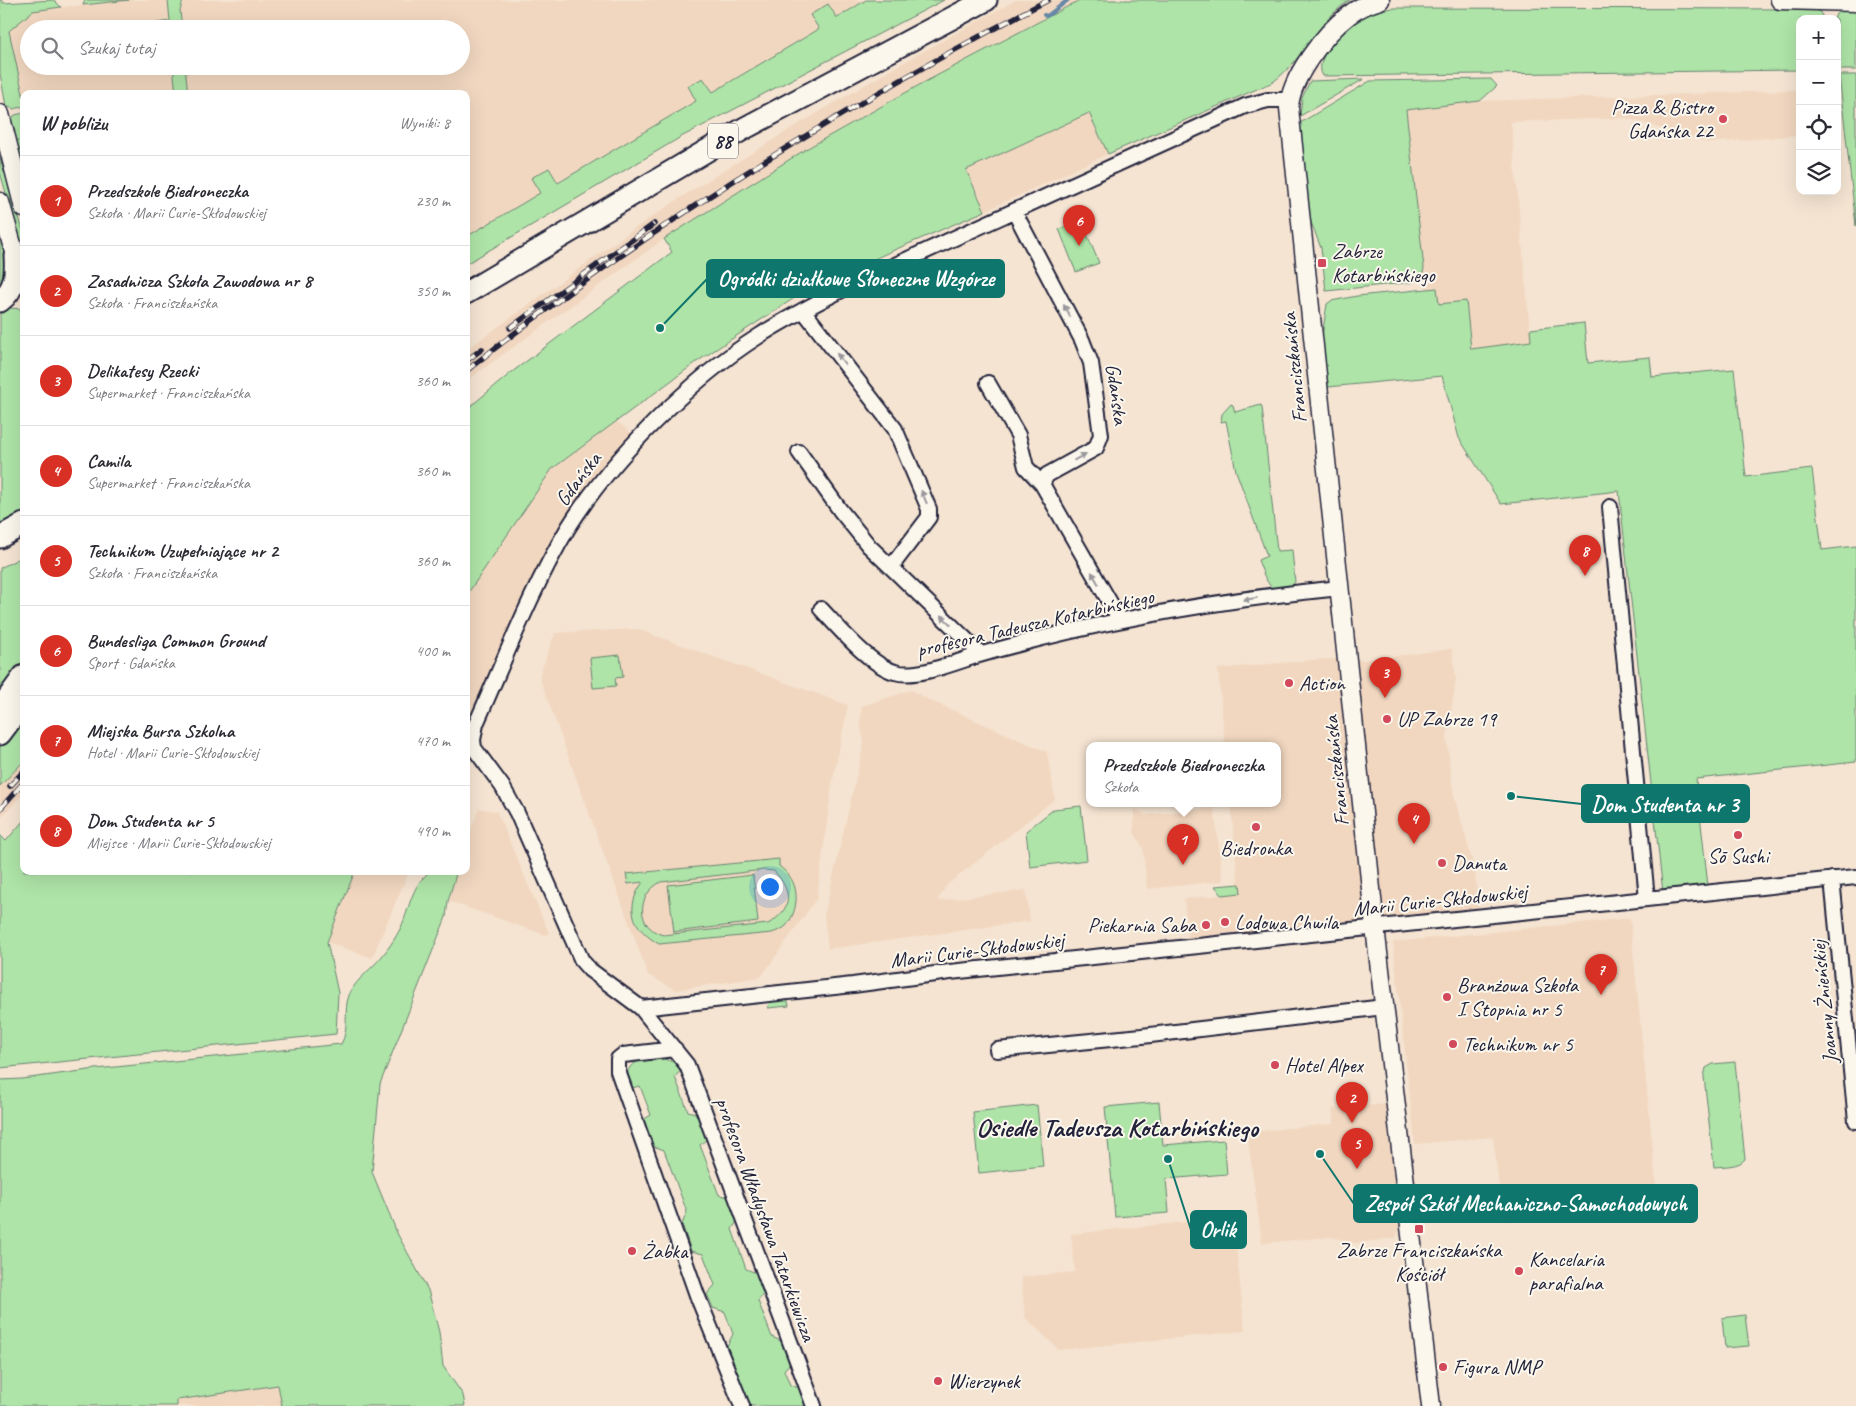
<!DOCTYPE html>
<html lang="pl">
<meta charset="utf-8">
<style>
:root{--surface:#fff;--page:#f7f7f7;--text:#2b2b33;--muted:#7c7c81;--line:#e1e1e2;--accent:#d93025}
body{margin:0;font-family:Caveat,sans-serif;background:var(--page);color:var(--text)}
.controls{position:absolute;right:15px;top:15px;display:grid;overflow:hidden;border-radius:10px;box-shadow:0 5px 20px #0002}
.controls button{width:45px;height:45px;display:grid;place-items:center;padding:0;border:0;border-bottom:1px solid var(--line);background:var(--surface);color:var(--text);font:25px sans-serif}
.you{position:absolute;left:769px;top:886px;width:18px;height:18px;margin:-12px;border:4px solid #fff;border-radius:50%;background:#1a73e8;box-shadow:0 0 0 8px #1a73e833}
.badge{display:grid;place-items:center;width:32px;height:32px;border-radius:50%;background:var(--accent);color:#fff;font-size:16px;font-weight:700}
.pin{position:absolute;translate:-50% -41px;filter:drop-shadow(0 1px 2px #0008)}
.pin::after{content:'';position:absolute;top:26px;width:18px;height:15px;background:inherit;clip-path:polygon(0 0,100% 0,50% 100%)}
.popup{position:absolute;left:1086px;top:742px;width:195px;height:65px;box-sizing:border-box;display:grid;place-content:center;border-radius:10px;background:var(--surface);filter:drop-shadow(0 1px 4px #0005);font-size:16px;white-space:nowrap;color:var(--muted)}
.popup b{font-size:19px;color:var(--text)}
.popup::after{content:'';position:absolute;left:50%;top:100%;margin-left:-10px;border:10px solid transparent;border-top-color:var(--surface)}
.list{margin:0;padding:0;list-style:none}
h2{display:flex;justify-content:space-between;align-items:center;height:65px;margin:0;padding:0 20px;font-size:21px}
h2 small{font-size:16px;font-weight:400;color:var(--muted)}
.list li{display:grid;grid-template-columns:32px 1fr auto;gap:15px;align-items:center;box-sizing:border-box;height:90px;padding:0 20px;border-top:1px solid var(--line)}
.list b{display:block;font-size:19px;white-space:nowrap}
.list p{margin:0;font-size:16px;white-space:nowrap;color:var(--muted)}
.list em{font-size:16px;font-style:normal;color:var(--muted)}
.icon{flex:none;width:28px;height:28px;fill:none;stroke:currentColor;stroke-width:2;stroke-linecap:round;stroke-linejoin:round}
.map{position:relative;flex:none;width:1856px;height:1406px;overflow:hidden}
.search{position:absolute;background:var(--surface);box-shadow:0 5px 20px #0002;left:20px;top:20px;width:450px;height:55px;display:flex;align-items:center;gap:12px;box-sizing:border-box;padding:0 18px;border-radius:28px;color:var(--muted);font-size:19px}
.panel{position:absolute;background:var(--surface);box-shadow:0 5px 20px #0002;left:20px;top:90px;width:450px;height:785px;border-radius:10px}
.map>svg:first-child{display:block}
.built{fill:#f1d7c0}
.green{fill:#aee4a7;stroke:#688371;fill-rule:evenodd}
.lines{fill:none;stroke-linecap:round;stroke-linejoin:round}
.stream{stroke:#6587a8;stroke-width:4}
.minor-casing{stroke:#22223b;stroke-width:18}
.tertiary-casing{stroke:#22223b;stroke-width:21}
.primary-casing{stroke:#22223b;stroke-width:25}
.minor{stroke:#fbf7ec;stroke-width:14}
.tertiary{stroke:#fbf7ec;stroke-width:18}
.primary{stroke:#fbf7ec;stroke-width:21}
.rail-casing{stroke:#22223b;stroke-width:5.5}
.rail{stroke:#fbf7ec;stroke-width:4;stroke-dasharray:11;stroke-linecap:butt}
.oneway{fill:#99979c}
.poi-dot{fill:#d1495b;stroke:#fbf7ec;stroke-width:2}
.labels{text-anchor:middle;stroke-width:4;stroke-linejoin:round;paint-order:stroke}
.shield{fill:#fbf7ec;stroke:#636270;stroke-width:1}
.shield-label{font-size:20px;font-weight:bold;fill:#22223b}
.poi-label{font-size:21px;fill:#22223b;stroke:#fbf7ec;text-anchor:start}
.street-label{font-size:21px;fill:#22223b;stroke:#fbf7ec}
.district-label{font-size:26px;font-weight:bold;fill:#22223b;stroke:#fbf7ec}
.leader{fill:none;stroke:#0f766e;stroke-width:2}
.callout-dot{fill:#0f766e;stroke:#fbf7ec;stroke-width:2}
.callout{fill:#0f766e;stroke:#0f766e;stroke-width:2}
.callout-label{font-size:22px;text-anchor:middle;font-weight:bold;fill:#fff}
</style>
<div class="map">
<svg width="1856" height="1406" viewBox="0 0 1856 1406">
<rect width="100%" height="100%" fill="#f5e4d2"/>
<filter id="ink" filterUnits="userSpaceOnUse"><feTurbulence type="fractalNoise" baseFrequency=".02" numOctaves="2"/><feDisplacementMap in="SourceGraphic" scale="10" xChannelSelector="R" yChannelSelector="G"/><feConvolveMatrix kernelMatrix="1 2 1 2 8 2 1 2 1" color-interpolation-filters="sRGB"/></filter>
<g filter="url(#ink)">
<!-- built -->
<path class="built" d="M 129,0 L 168,0 L 170,21 L 150,24 L 151,29 L 29,29 L 29,66 L 173,66 L 176,94 L 24,94 L 23,99 L 9,31 L 33,10 Z
M 183,0 L 866,0 L 837,18 L 828,4 L 819,29 L 712,92 L 688,86 L 696,101 L 558,183 L 549,168 L 532,177 L 540,193 L 466,237 L 466,94 L 188,94 L 185,66 L 461,66 L 461,29 L 182,29 L 180,11 Z
M 1016,0 L 1080,0 L 921,84 L 806,149 L 664,239 L 466,381 L 466,350 L 635,228 L 683,196 L 792,128 L 902,63 Z
M 1800,90 L 1800,135 L 1710,143 L 1626,118 L 1511,122 L 1531,341 L 1470,350 L 1438,304 L 1437,288 L 1426,289 L 1406,110 L 1480,101 Z
M 1089,113 L 1108,154 L 985,211 L 966,170 Z
M 617,421 L 633,435 L 580,497 L 520,605 L 466,733 L 466,596 L 552,469 Z
M 637,629 L 848,705 L 832,784 L 817,898 L 761,977 L 676,990 L 648,975 L 539,676 L 555,633 Z
M 1452,649 L 1456,680 L 1447,739 L 1453,791 L 1475,871 L 1479,913 L 1417,920 L 1352,923 L 1188,940 L 1184,899 L 1239,893 L 1231,804 L 1277,804 L 1277,746 L 1225,746 L 1218,669 L 1323,659 L 1364,660 Z
M 911,690 L 927,699 L 1047,752 L 1055,799 L 947,885 L 937,901 L 1026,890 L 1030,921 L 828,949 L 824,916 L 864,743 L 860,722 L 862,706 Z
M 24,761 L 24,793 L 0,819 L 0,786 Z
M 479,808 L 497,812 L 549,933 L 545,935 L 448,901 L 457,871 L 466,871 L 466,843 Z
M 1134,808 L 1146,815 L 1214,808 L 1223,881 L 1147,889 L 1143,848 L 1134,832 Z
M 355,871 L 409,871 L 372,958 L 327,942 Z
M 1630,918 L 1659,1212 L 1503,1221 L 1493,1137 L 1415,1144 L 1393,942 Z
M 1385,1104 L 1400,1227 L 1396,1238 L 1356,1243 L 1331,1237 L 1262,1243 L 1247,1132 L 1334,1124 L 1332,1109 Z
M 1233,1217 L 1245,1331 L 1059,1350 L 1025,1317 L 1021,1277 L 1075,1272 L 1071,1234 Z
M 278,1385 L 282,1406 L 177,1406 L 177,1400 Z"/>
<!-- green -->
<path class="green" d="M 2,0 L 3,3 L 54,0 L 61,7 L 33,11 L 9,31 L 24,99 L 24,106 L 14,109 L 6,106 L 0,74 L 0,1 Z
M 85,0 L 129,0 L 83,5 Z
M 168,0 L 183,0 L 180,11 L 182,29 L 151,29 L 150,24 L 170,21 Z
M 866,0 L 944,0 L 681,137 L 466,264 L 466,237 L 540,193 L 531,178 L 549,168 L 558,183 L 696,101 L 688,86 L 703,78 L 713,92 L 819,29 L 810,15 L 828,4 L 837,18 Z
M 1080,0 L 1350,0 C 1316,22 1305,58 1273,82 L 1108,154 L 1089,113 L 966,170 L 985,211 L 885,254 L 799,295 L 698,361 L 552,469 L 466,596 L 466,410 L 512,372 L 672,252 L 664,239 L 806,149 L 921,84 Z
M 1392,8 L 1809,9 L 1819,11 L 1824,19 L 1800,19 L 1800,70 L 1323,76 C 1311,58 1348,25 1362,17 C 1371,12 1382,10 1392,8 Z
M 1842,10 L 1856,11 L 1856,70 L 1837,70 L 1837,19 L 1834,19 L 1836,14 Z
M 173,66 L 185,66 L 188,94 L 176,94 Z
M 1839,75 L 1856,75 L 1856,226 Z
M 1364,79 L 1300,116 L 1302,98 L 1310,81 Z
M 1491,79 L 1497,86 L 1480,101 L 1406,110 L 1424,268 L 1422,278 L 1414,282 L 1326,291 L 1321,248 L 1309,217 L 1300,123 L 1370,81 Z
M 24,113 L 24,177 L 10,121 L 15,115 Z
M 0,158 L 24,233 L 24,256 L 0,172 Z
M 1081,220 L 1099,263 L 1076,272 L 1059,229 Z
M 0,227 L 8,258 L 0,295 Z
M 1437,288 L 1439,304 L 1466,301 L 1471,349 L 1531,341 L 1530,329 L 1584,323 L 1588,363 L 1650,357 L 1652,377 L 1734,369 L 1746,477 L 1812,469 L 1822,550 L 1856,546 L 1856,762 L 1696,779 L 1708,886 L 1663,893 L 1619,491 L 1501,504 L 1459,438 L 1442,376 L 1328,387 L 1322,336 L 1327,304 L 1331,301 L 1357,296 Z
M 9,308 L 24,309 L 24,512 L 0,524 L 0,310 Z
M 1231,404 L 1233,405 L 1235,412 L 1261,405 L 1262,407 L 1277,551 L 1292,550 L 1295,582 L 1289,589 L 1273,589 C 1265,581 1262,570 1258,560 L 1267,556 L 1236,471 L 1226,421 L 1221,422 L 1222,414 Z
M 24,556 L 24,666 L 0,699 L 0,568 Z
M 620,655 L 623,677 L 615,678 L 616,686 L 593,688 L 590,658 Z
M 24,711 L 24,761 L 0,786 L 0,744 Z
M 1081,806 L 1087,860 L 1030,867 L 1026,831 L 1054,809 Z
M 24,820 L 24,871 L 355,871 L 327,942 L 338,993 L 336,1034 L 0,1068 L 0,835 L 6,841 Z
M 779,859 L 779,866 C 783,869 787,873 790,877 C 800,891 797,913 786,926 C 783,929 777,931 772,933 L 659,944 C 633,929 624,908 643,882 L 628,884 L 626,874 ZM 764,870 L 774,871 C 793,892 793,909 768,924 L 663,935 C 635,927 637,894 661,882 Z
M 431,871 L 457,871 L 448,901 L 446,917 L 380,1084 L 372,1172 L 398,1235 L 428,1290 L 439,1332 L 443,1366 L 463,1395 L 465,1406 L 282,1406 L 278,1385 L 177,1400 L 177,1406 L 0,1406 L 0,1080 L 22,1079 L 96,1069 L 341,1044 C 350,1029 343,1011 349,995 C 354,983 365,974 374,965 C 383,956 392,944 399,931 C 410,911 410,885 431,871 Z
M 753,875 L 758,922 L 674,932 L 668,885 Z
M 1240,884 L 1241,893 L 1222,895 L 1215,886 Z
M 787,997 L 789,1006 L 768,1008 L 769,1001 Z
M 661,1058 L 674,1062 L 682,1069 L 675,1077 L 688,1111 L 699,1114 L 708,1138 L 700,1145 L 719,1195 L 730,1197 L 738,1220 L 732,1229 L 746,1269 L 759,1274 L 765,1292 L 758,1301 L 772,1337 L 783,1342 L 791,1362 L 784,1370 L 790,1385 L 800,1388 L 807,1406 L 749,1406 L 727,1346 L 733,1334 L 725,1312 L 713,1308 L 707,1294 L 715,1285 L 703,1254 L 691,1251 L 682,1224 L 687,1212 L 664,1150 L 653,1146 L 643,1120 L 651,1115 L 640,1086 L 631,1088 C 619,1061 641,1060 661,1058 Z
M 1735,1062 L 1745,1159 C 1739,1167 1724,1166 1714,1167 L 1704,1077 L 1706,1068 L 1713,1064 Z
M 1159,1102 L 1163,1145 L 1224,1140 L 1227,1174 L 1166,1179 L 1169,1213 L 1115,1217 L 1105,1107 Z
M 1037,1105 L 1043,1166 L 979,1173 L 973,1112 Z
M 1745,1315 L 1749,1346 L 1725,1348 L 1722,1318 Z"/>
<g class="lines">
<!-- stream -->
<path class="stream" d="M 1044,15 L 1047,16 L 1068,0"/>
<!-- minor casing -->
<g class="minor-casing">
<path id="minor" d="M 1014,211 L 1082,340 L 1091,363 L 1101,435 L 1096,448 L 1047,475 L 1042,484
M 803,310 L 895,429 L 929,509 L 929,517 L 891,567
M 988,383 L 1018,435 L 1026,467 L 1042,484 L 1120,620
M 799,452 L 840,510 L 869,546 L 981,654
M 1610,507 L 1647,899
M 821,609 C 839,628 870,665 895,672 C 917,679 958,661 979,655 C 1096,621 1219,600 1340,588
M 1832,879 L 1856,1121
M 641,1008 L 853,985 L 950,972 L 1856,877
M 675,1049 L 623,1055 L 618,1059 L 618,1071 L 697,1295 L 742,1406
M 997,1050 L 1142,1036 L 1384,1007
M 814,1406 L 687,1065 L 641,1008 L 590,970 L 582,961 L 517,813 L 502,786 L 474,748 L 473,740 L 476,724 C 505,659 531,590 568,528 C 611,459 691,379 759,336 C 788,317 819,302 849,286 L 1245,106 L 1268,100 L 1289,100"/>
</g>
<!-- tertiary casing -->
<g class="tertiary-casing">
<path id="tertiary" d="M 1380,0 C 1369,3 1358,8 1349,15 C 1325,33 1290,78 1289,108 L 1375,927 L 1431,1406
M 1780,0 L 1856,2
M 0,114 L 24,208
M 0,202 L 15,255"/>
</g>
<!-- primary casing -->
<g class="primary-casing">
<path id="primary" d="M 466,293 L 745,128 L 986,0
M 0,301 C 16,289 16,274 15,255
M 0,537 L 24,524
M 0,709 L 24,676
M 0,734 L 24,702"/>
</g>
<!-- minor -->
<use href="#minor" class="minor"/>
<!-- tertiary -->
<use href="#tertiary" class="tertiary"/>
<!-- primary -->
<use href="#primary" class="primary"/>
<!-- rail casing -->
<g class="rail-casing">
<path id="rail" d="M 510,328 L 654,224
M 466,361 L 482,349
M 466,371 C 647,227 844,106 1048,0
M 10,786 L 24,771
M 0,809 L 24,782"/>
</g>
<!-- rail -->
<use href="#rail" class="rail"/>
</g>
<!-- one-way arrows -->
<defs><path id="oneway-solid" d="M-6-.8H1V-3.2L6.5 0L1 3.2V.8H-6Z" transform="scale(1.25)"/></defs>
<g class="oneway">
<use href="#oneway-solid" transform="translate(1067 311) rotate(-118)"/>
<use href="#oneway-solid" transform="translate(841 359) rotate(-128)"/>
<use href="#oneway-solid" transform="translate(1080 457) rotate(-29)"/>
<use href="#oneway-solid" transform="translate(924 497) rotate(-113)"/>
<use href="#oneway-solid" transform="translate(1095 578) rotate(-120)"/>
<use href="#oneway-solid" transform="translate(1250 599) rotate(171)"/>
<use href="#oneway-solid" transform="translate(946 620) rotate(-136)"/>
</g>
</g>
<!-- markers -->
<g class="poi-dot">
<circle cx="1723" cy="119" r="5"/>
<rect x="1317" y="258" width="10" height="10" rx="2.5"/>
<circle cx="1289" cy="683" r="5"/>
<circle cx="1387" cy="719" r="5"/>
<circle cx="1256" cy="827" r="5"/>
<circle cx="1738" cy="835" r="5"/>
<circle cx="1442" cy="863" r="5"/>
<circle cx="1225" cy="922" r="5"/>
<circle cx="1206" cy="925" r="5"/>
<circle cx="1447" cy="997" r="5"/>
<circle cx="1453" cy="1044" r="5"/>
<circle cx="1275" cy="1065" r="5"/>
<rect x="1414" y="1224" width="10" height="10" rx="2.5"/>
<circle cx="632" cy="1251" r="5"/>
<circle cx="1519" cy="1271" r="5"/>
<circle cx="1443" cy="1367" r="5"/>
<circle cx="938" cy="1381" r="5"/>
</g>
<g class="labels">
<!-- shield labels -->
<rect class="shield" x="708" y="123.5" width="30" height="35" rx="4"/>
<g class="shield-label">
<text x="723" y="148">88</text>
</g>
<!-- poi labels -->
<g class="poi-label">
<text x="1713" y="114" text-anchor="end">Pizza &amp; Bistro<tspan x="1713" dy="24">Gdańska 22</tspan></text>
<text x="1332" y="258">Zabrze<tspan x="1332" dy="24">Kotarbińskiego</tspan></text>
<text x="1299" y="690">Action</text>
<text x="1397" y="726">UP Zabrze 19</text>
<text x="1256" y="855" text-anchor="middle">Biedronka</text>
<text x="1738" y="863" text-anchor="middle">Sō Sushi</text>
<text x="1452" y="870">Danuta</text>
<text x="1235" y="929">Lodowa Chwila</text>
<text x="1196" y="932" text-anchor="end">Piekarnia Saba</text>
<text x="1457" y="992">Branżowa Szkoła<tspan x="1457" dy="24">I Stopnia nr 5</tspan></text>
<text x="1463" y="1051">Technikum nr 5</text>
<text x="1285" y="1072">Hotel Alpex</text>
<text x="1419" y="1257" text-anchor="middle">Zabrze Franciszkańska<tspan x="1419" dy="24">Kościół</tspan></text>
<text x="642" y="1258">Żabka</text>
<text x="1529" y="1266">Kancelaria<tspan x="1529" dy="24">parafialna</tspan></text>
<text x="1453" y="1374">Figura NMP</text>
<text x="948" y="1388">Wierzynek</text>
</g>
<!-- street labels -->
<g class="street-label">
<text transform="translate(1294 368) rotate(-96)" y="7">Franciszkańska</text>
<text transform="translate(1117 394) rotate(82)" y="7">Gdańska</text>
<text transform="translate(578 479) rotate(-53)" y="7">Gdańska</text>
<text transform="translate(1035 623) rotate(-13)" y="7">profesora Tadeusza Kotarbińskiego</text>
<text transform="translate(1336 771) rotate(-96)" y="7">Franciszkańska</text>
<text transform="translate(1440 900) rotate(-6)" y="7">Marii Curie-Skłodowskiej</text>
<text transform="translate(977 950) rotate(-7)" y="7">Marii Curie-Skłodowskiej</text>
<text transform="translate(1824 1002) rotate(-96)" y="7">Joanny Żnieńskiej</text>
<text transform="translate(766 1219) rotate(70)" y="7">profesora Władysława Tatarkiewicza</text>
</g>
<!-- district labels -->
<g class="district-label">
<text x="1117" y="1136">Osiedle Tadeusza Kotarbińskiego</text>
</g>
</g>
<!-- callouts -->
<path class="leader" d="M660 328L707 279M1511 796L1582 804M1320 1154L1354 1204M1168 1159L1191 1230"/>
<g class="callout-dot">
<circle cx="660" cy="328" r="5"/>
<circle cx="1511" cy="796" r="5"/>
<circle cx="1320" cy="1154" r="5"/>
<circle cx="1168" cy="1159" r="5"/>
</g>
<g class="callout">
<rect x="707" y="260" width="297" height="37" rx="5"/>
<rect x="1582" y="785" width="167" height="37" rx="5"/>
<rect x="1354" y="1185" width="343" height="37" rx="5"/>
<rect x="1191" y="1211" width="55" height="37" rx="5"/>
</g>
<g class="callout-label">
<text x="856" y="286">Ogródki działkowe Słoneczne Wzgórze</text>
<text x="1665" y="812">Dom Studenta nr 3</text>
<text x="1526" y="1211">Zespół Szkół Mechaniczno-Samochodowych</text>
<text x="1218" y="1237">Orlik</text>
</g>
</svg>
<div class="controls">
<button>+</button>
<button>−</button>
<button><svg class="icon" aria-label="locate" viewBox="0 0 24 24"><circle cx="12" cy="12" r="6"/><path d="M12 2v4M12 18v4M2 12h4M18 12h4"/></svg></button>
<button><svg class="icon" aria-label="layers" viewBox="0 0 24 24"><path d="M12 4l9 5-9 5-9-5zM3 14l9 5 9-5"/></svg></button>
</div>
<div class="you"></div>
<div class="pin badge" style="left:1183px;top:865px">1</div>
<div class="popup"><b>Przedszkole Biedroneczka</b>Szkoła</div>
<div class="pin badge" style="left:1352px;top:1123px">2</div>
<div class="pin badge" style="left:1385px;top:698px">3</div>
<div class="pin badge" style="left:1414px;top:844px">4</div>
<div class="pin badge" style="left:1357px;top:1169px">5</div>
<div class="pin badge" style="left:1079px;top:246px">6</div>
<div class="pin badge" style="left:1601px;top:995px">7</div>
<div class="pin badge" style="left:1585px;top:576px">8</div>
<div class="search"><svg class="icon" aria-label="search" viewBox="0 0 24 24"><circle cx="10" cy="10" r="6"/><path d="M15 15l6 6"/></svg>Szukaj tutaj</div>
<section class="panel">
<h2>W pobliżu<small>Wyniki: 8</small></h2>
<ul class="list">
<li><span class="badge">1</span><div><b>Przedszkole Biedroneczka</b><p>Szkoła · Marii Curie-Skłodowskiej</p></div><em>230 m</em></li>
<li><span class="badge">2</span><div><b>Zasadnicza Szkoła Zawodowa nr 8</b><p>Szkoła · Franciszkańska</p></div><em>350 m</em></li>
<li><span class="badge">3</span><div><b>Delikatesy Rzecki</b><p>Supermarket · Franciszkańska</p></div><em>360 m</em></li>
<li><span class="badge">4</span><div><b>Camila</b><p>Supermarket · Franciszkańska</p></div><em>360 m</em></li>
<li><span class="badge">5</span><div><b>Technikum Uzupełniające nr 2</b><p>Szkoła · Franciszkańska</p></div><em>360 m</em></li>
<li><span class="badge">6</span><div><b>Bundesliga Common Ground</b><p>Sport · Gdańska</p></div><em>400 m</em></li>
<li><span class="badge">7</span><div><b>Miejska Bursa Szkolna</b><p>Hotel · Marii Curie-Skłodowskiej</p></div><em>470 m</em></li>
<li><span class="badge">8</span><div><b>Dom Studenta nr 5</b><p>Miejsce · Marii Curie-Skłodowskiej</p></div><em>490 m</em></li>
</ul>
</section>
</div>
